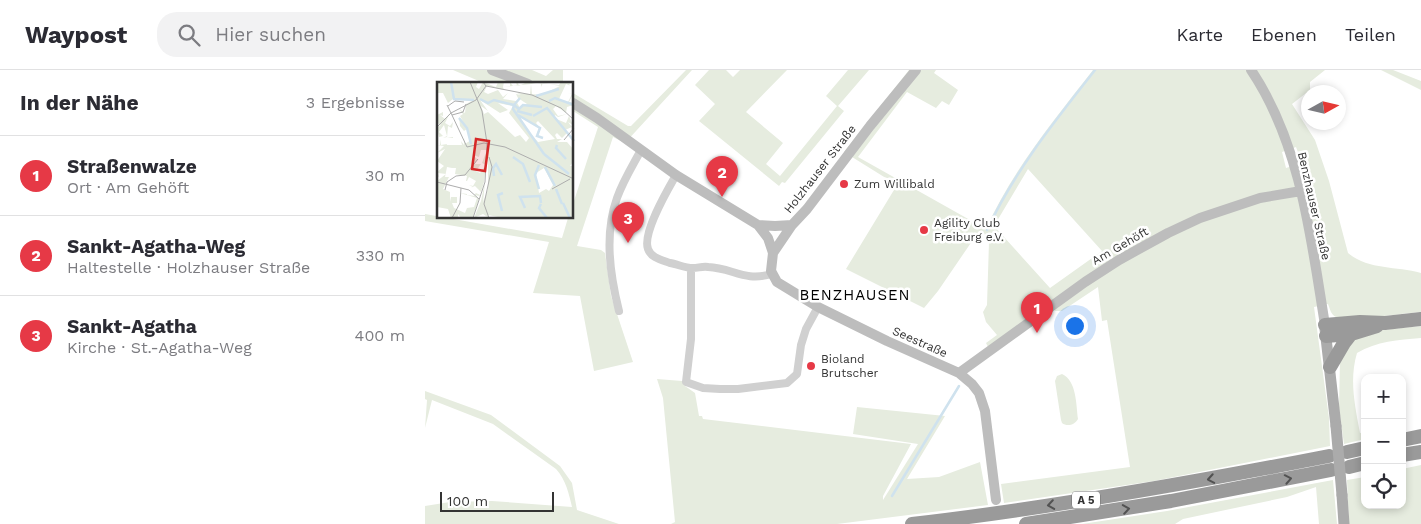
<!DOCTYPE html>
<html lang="de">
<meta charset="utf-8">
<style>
:root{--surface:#fff;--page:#f2f2f3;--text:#2b2b33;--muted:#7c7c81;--line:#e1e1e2;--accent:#e63946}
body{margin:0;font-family:"Work Sans",sans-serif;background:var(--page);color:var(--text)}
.controls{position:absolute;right:15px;bottom:15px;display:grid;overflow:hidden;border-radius:10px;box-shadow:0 2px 8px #0003}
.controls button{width:45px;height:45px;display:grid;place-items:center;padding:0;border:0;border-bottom:1px solid var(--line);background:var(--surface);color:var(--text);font:25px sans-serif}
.compass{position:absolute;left:876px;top:15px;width:45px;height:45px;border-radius:50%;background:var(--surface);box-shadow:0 2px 8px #0003;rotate:82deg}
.scale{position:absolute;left:15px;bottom:12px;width:114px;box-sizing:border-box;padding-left:5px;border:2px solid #333;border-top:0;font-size:14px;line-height:18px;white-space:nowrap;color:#333;-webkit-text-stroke:4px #fff;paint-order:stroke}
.you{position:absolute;left:649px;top:255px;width:18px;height:18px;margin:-12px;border:4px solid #fff;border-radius:50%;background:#1a73e8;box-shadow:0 0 0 8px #1a73e833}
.badge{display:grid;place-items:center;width:32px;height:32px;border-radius:50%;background:var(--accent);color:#fff;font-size:16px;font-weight:700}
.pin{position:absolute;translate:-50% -41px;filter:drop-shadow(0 1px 2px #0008)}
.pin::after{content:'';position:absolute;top:26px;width:18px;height:15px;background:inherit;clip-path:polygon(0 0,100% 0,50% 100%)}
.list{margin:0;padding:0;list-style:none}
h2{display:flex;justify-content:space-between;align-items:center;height:65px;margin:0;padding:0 20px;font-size:21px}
h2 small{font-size:16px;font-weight:400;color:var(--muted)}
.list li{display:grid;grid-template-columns:32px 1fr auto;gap:15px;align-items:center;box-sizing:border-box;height:80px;padding:0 20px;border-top:1px solid var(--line)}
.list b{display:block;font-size:19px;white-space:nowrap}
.list p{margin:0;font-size:16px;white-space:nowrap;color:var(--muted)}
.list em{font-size:16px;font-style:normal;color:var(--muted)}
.icon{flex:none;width:28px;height:28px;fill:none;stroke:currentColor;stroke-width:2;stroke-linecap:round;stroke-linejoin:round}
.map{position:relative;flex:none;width:996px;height:454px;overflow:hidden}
header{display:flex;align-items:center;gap:30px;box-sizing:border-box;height:70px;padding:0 25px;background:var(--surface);border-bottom:1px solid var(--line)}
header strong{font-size:24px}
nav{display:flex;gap:28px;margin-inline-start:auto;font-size:18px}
.search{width:350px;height:45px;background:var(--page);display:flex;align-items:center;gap:12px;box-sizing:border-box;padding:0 18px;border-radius:20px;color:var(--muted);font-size:19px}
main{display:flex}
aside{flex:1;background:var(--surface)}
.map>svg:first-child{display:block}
.green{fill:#e6ecdf;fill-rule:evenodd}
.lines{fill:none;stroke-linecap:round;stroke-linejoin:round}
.stream{stroke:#cfe2ee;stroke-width:2.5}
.street{stroke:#d0d0d0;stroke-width:8}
.secondary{stroke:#bdbdbd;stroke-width:10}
.primary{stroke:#ababab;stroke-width:11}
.highway{stroke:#9a9a9a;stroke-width:14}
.primary-bridge{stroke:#ababab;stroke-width:11}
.oneway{stroke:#525252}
.poi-dot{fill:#e63946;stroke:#fff;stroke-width:2}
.labels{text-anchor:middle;stroke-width:5;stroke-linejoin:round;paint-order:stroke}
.shield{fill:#fff;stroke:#707070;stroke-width:1}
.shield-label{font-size:11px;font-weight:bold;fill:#333}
.street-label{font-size:12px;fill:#333;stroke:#fff}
.poi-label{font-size:12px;fill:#333;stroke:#fff;text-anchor:start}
.quarter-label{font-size:15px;letter-spacing:1px;fill:#000;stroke:#fff}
.inset-river{fill:none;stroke:#cfe2ee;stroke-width:2.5}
.inset-road{fill:none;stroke:#adadad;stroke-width:1}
.view{fill:#d62828;fill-opacity:0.15;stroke:#d62828;stroke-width:2.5}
.inset-edge{fill:none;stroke:#333;stroke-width:2.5}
</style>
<header>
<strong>Waypost</strong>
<div class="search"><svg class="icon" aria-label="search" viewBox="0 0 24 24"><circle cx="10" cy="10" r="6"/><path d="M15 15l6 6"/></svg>Hier suchen</div>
<nav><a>Karte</a><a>Ebenen</a><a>Teilen</a></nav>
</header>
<main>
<aside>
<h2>In der Nähe<small>3 Ergebnisse</small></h2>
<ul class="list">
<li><span class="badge">1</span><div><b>Straßenwalze</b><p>Ort · Am Gehöft</p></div><em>30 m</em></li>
<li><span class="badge">2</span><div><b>Sankt-Agatha-Weg</b><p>Haltestelle · Holzhauser Straße</p></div><em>330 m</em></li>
<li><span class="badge">3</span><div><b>Sankt-Agatha</b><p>Kirche · St.-Agatha-Weg</p></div><em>400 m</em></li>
</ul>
</aside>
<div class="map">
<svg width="996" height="454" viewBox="0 0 996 454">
<rect width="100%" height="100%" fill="#fff"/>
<!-- green -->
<path class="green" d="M 28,0 L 107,0 L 121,6 L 128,0 L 138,0 L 138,14 L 61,14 Z
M 261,0 L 267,0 L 200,73 L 188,67 L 152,176 L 176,180 L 180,183 L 186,226 L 208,292 L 169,301 L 155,226 L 108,223 L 124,172 L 0,151 L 0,144 L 137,168 L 143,148 L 148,148 L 148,134 L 173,57 L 148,41 L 148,23 L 203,56 L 206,56 Z
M 284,0 L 301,0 L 308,7 L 315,0 L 362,0 L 321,42 L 358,73 L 341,94 L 355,106 L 412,36 L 401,26 L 423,0 L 444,0 L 413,36 L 419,41 L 360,113 L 357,112 L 354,116 L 274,51 L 290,34 L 270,15 Z
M 484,0 L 511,0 L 509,3 L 533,20 L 524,35 L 517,31 L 511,38 L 482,22 L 433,87 L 561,159 C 587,101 629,50 668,0 L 900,0 L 885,12 L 885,20 L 867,34 L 890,70 L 904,111 L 923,183 C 943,200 971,196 996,203 L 996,242 C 980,243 922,252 911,247 C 906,245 905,239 903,234 L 889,237 L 904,348 L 905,376 L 729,411 L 579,433 L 576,414 L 705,397 L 682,250 L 677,251 L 673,217 L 637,241 L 630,241 L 627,236 L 563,277 L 561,273 L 572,265 L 561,252 L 558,242 L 562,235 L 564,172 L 559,163 L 554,161 L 513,221 L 499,238 L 421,199 L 472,115 L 419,82 ZM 871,77 L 877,93 L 861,98 L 857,82 ZM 603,99 L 677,181 L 625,218 L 569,156 Z
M 956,0 L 968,0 L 996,11 L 996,20 Z
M 996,256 L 996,268 C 973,270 952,271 932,283 C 924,310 930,336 935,363 L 940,362 L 940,369 L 919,374 L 914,338 L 915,289 L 923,273 L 937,264 L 958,260 Z
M 637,304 C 652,311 651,335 653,349 C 650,355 642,357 637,353 L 636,350 L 630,311 L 632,306 Z
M 232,309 L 257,311 L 260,316 L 270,323 L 274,346 L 277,346 L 278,349 L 486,374 L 458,426 L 458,430 L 493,374 L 428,364 L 432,337 L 520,346 L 482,409 L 514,407 L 555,392 L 563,435 L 412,454 L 246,454 L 250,452 L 238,328 Z
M 0,321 L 66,345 L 135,396 L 147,413 L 152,440 L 194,454 L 0,454 L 0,436 L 25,432 L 67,431 L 147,437 C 144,424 141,410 131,399 L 68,354 L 7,330 L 0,358 L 2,330 L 0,329 Z
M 996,395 L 996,454 L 924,454 L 922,410 L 940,407 L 940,435 L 977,435 L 977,399 Z
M 908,410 L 912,454 L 894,454 L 891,417 L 862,427 L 758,449 L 750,454 L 657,454 L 742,441 Z"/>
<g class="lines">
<!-- stream -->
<path class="stream" d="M 562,160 C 590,100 630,51 670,0
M 467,426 L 534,316"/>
<!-- street -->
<path class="street" d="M 251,105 C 243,119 217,163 223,179 C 226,188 237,190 245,193 C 252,194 260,198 268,198 C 273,198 278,196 283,197 C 308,198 319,212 347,204
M 266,198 L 266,269 L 261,312 L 278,318 L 295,319 L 313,319 L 362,313 L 372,304 L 376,275 L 381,259 L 393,237
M 194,241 C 185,205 179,164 192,128 C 198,111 208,95 216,80"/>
<!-- secondary -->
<path class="secondary" d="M 67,0 L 103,14
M 491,0 L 445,56 L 382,139 L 367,155 L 348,183 L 346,201 L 352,212 L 393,237 L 462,271 L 534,303 L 547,314 L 554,323 L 560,341 L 571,430
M 826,0 C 876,74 886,169 900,255
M 148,33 L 172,48 L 251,105 L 333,155 L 350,156 L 367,155
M 333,155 L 343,168 L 348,183
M 534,303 L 660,212 L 694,190 L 743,163 L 775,148 L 835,128 L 876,121"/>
<!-- primary -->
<path class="primary" d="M 900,259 L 911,356
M 917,425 L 919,454"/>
<!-- highway -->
<path class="highway" d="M 900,255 L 935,252 L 960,253 L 996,249
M 901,266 L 926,264 L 952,256
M 905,297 L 919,273 L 926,264
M 977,370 L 996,366
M 922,382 L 940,378
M 977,385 L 996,382
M 924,397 L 940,393
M 487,454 C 627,438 766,413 904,386
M 601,454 L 746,431 L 906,400"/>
<!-- primary-bridge -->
<path class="primary-bridge" d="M 911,356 L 917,425"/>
</g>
<!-- one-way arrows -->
<defs><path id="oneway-chevron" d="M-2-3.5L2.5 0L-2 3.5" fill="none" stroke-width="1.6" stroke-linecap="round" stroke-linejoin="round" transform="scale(1.25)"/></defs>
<g class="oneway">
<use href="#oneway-chevron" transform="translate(786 409) rotate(170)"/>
<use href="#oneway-chevron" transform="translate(863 409) rotate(-11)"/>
<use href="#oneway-chevron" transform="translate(626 435) rotate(171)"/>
<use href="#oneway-chevron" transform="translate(701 439) rotate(-9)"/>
</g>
<!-- markers -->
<g class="poi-dot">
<circle cx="419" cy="114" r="5"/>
<circle cx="499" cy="160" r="5"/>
<circle cx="386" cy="296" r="5"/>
</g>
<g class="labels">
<!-- shield labels -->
<rect class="shield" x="647" y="421.5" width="28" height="17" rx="4"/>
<g class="shield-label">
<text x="661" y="434">A 5</text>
</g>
<!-- street labels -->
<g class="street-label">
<text transform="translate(395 99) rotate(-52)" y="4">Holzhauser Straße</text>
<text transform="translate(889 136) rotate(77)" y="4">Benzhauser Straße</text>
<text transform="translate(695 176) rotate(-30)" y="4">Am Gehöft</text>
<text transform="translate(495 272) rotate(24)" y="4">Seestraße</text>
</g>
<!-- poi labels -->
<g class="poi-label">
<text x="429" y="118">Zum Willibald</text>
<text x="509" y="157">Agility Club<tspan x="509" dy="14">Freiburg e.V.</tspan></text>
<text x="396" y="293">Bioland<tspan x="396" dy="14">Brutscher</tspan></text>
</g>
<!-- quarter labels -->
<g class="quarter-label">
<text x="430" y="230">BENZHAUSEN</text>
</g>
</g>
<!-- overview -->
<g transform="translate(12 12)">
<rect width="136" height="136" fill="#fff"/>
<path d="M 0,0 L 35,0 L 38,7 L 35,0 L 41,0 L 39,5 L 42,7 L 46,0 L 59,5 L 61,0 L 67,0 L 66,5 L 73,4 L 73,0 L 76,4 L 80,4 L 79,0 L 86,0 L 81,1 L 82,4 L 90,0 L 122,3 L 124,0 L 135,0 L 132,3 L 136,5 L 129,2 L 122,17 L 131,20 L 135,12 L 130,11 L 136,12 L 132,20 L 136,21 L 136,23 L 130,25 L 129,31 L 119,24 L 116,27 L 121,34 L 130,32 L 121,35 L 118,33 L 117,36 L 129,41 L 132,34 L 136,43 L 131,40 L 135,45 L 128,48 L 130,51 L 125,56 L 120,51 L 118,53 L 120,57 L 125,57 L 120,60 L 130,60 L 136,67 L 136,80 L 133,84 L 136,84 L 136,136 L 66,136 L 51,133 L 52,136 L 46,132 L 37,136 L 44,119 L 48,100 L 46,120 L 51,107 L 51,65 L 47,100 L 36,136 L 24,136 L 21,132 L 21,136 L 14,136 L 11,127 L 0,125 L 0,99 L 9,92 L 1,91 L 2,95 L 0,94 L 0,90 L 7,84 L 0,79 L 8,67 L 0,71 L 7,64 L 0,63 L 3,63 L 3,57 L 4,63 L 10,62 L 10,55 L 6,56 L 10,54 L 7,43 L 2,50 L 6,54 L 2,55 L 0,45 L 4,43 L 0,41 L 0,33 L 6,30 L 6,34 L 3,33 L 8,37 L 13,31 L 8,41 L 13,44 L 16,40 L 15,46 L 11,44 L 10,56 L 16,55 L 16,59 L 20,58 L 16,59 L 16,56 L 10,56 L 10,63 L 25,63 L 24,59 L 27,63 L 27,56 L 28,62 L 34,58 L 30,47 L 27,49 L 23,44 L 22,35 L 26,39 L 23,34 L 26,32 L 22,27 L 28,31 L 29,22 L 37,18 L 16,17 L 11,21 L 6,11 L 0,11 ZM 104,0 L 104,5 L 106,1 L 123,4 L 104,13 L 95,12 L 94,2 ZM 94,2 L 93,12 L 80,11 L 84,13 L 79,12 L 81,16 L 90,22 L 83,26 L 79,19 L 66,17 L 71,11 L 66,15 L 61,8 L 51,12 L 47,10 L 50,4 L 67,8 L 66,5 ZM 43,18 L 63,31 L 71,28 L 61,21 L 76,24 L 72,31 L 92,56 L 89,60 L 83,53 L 78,55 L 51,30 L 47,32 L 44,24 L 51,29 ZM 84,34 L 102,46 L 99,54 L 103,46 L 99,41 L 101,39 L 118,57 L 101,60 L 84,40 ZM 44,68 L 50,68 L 45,81 L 49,83 L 43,91 L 39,89 L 44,82 L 38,82 L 40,77 L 36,73 L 42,75 ZM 10,85 L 15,86 L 14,95 L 15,86 L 19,86 L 18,92 L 30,94 L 29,99 L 30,99 L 32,95 L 39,99 L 36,104 L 32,103 L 36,105 L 33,106 L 38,104 L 44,110 L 43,113 L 39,111 L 37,113 L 43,114 L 42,117 L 38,114 L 30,113 L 30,112 L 23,111 L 40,116 L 37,125 L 30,126 L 28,131 L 17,126 L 15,121 L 20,121 L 20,115 L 14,115 L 13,120 L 13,110 L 6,107 L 12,95 L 8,95 ZM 107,86 L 116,103 L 112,109 L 109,107 L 102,111 L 99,91 Z" fill="#e6ecdf" fill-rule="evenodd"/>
<path class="inset-river" d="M 14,0 L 17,17 L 37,18M 99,14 L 122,7M 83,16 L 77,23 L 82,27 L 86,23 L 105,25M 43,17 L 51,21 L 57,18 L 77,23 L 76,27 L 107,72M 112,19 L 118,16 L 137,23M 80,29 L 95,33M 81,33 L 103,46 L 100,54 L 106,56M 96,34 L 110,26 L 137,59M 22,36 L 30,46 L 34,62M 120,63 L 119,66 L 129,77M 107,72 L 132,92M 76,75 L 86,82 L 93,100M 108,85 L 118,104M 57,94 L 56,86 L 59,82 L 65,93M 102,107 L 98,93 L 102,83M 119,107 L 125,122M 126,121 L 133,136M 104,122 L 102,126 L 110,136M 88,126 L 83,115 L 103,114 L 104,121M 65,129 L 61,113 L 66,111"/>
<path class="inset-road" d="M 33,0 L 45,29 L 50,61M 46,0 L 49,4 L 95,13 L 124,26 L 137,38M 10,23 L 14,31 L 39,18 L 49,4M 11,24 L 18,19 L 27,20M 15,33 L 26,30 L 29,22M 0,45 L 14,31 L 30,65 L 47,61 L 68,65 L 137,97M 127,58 L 137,46M 52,75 L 55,85 L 47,122 L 52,136M 0,100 L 32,108 L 42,117M 115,107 L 133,97M 8,108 L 10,100 L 19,94 L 28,93 L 41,77M 15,136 L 23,121 L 24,106M 36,136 L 48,100 L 50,62"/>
<path class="view" d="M 39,57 L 52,59 L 48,89 L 35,87 Z"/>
<rect width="136" height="136" class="inset-edge"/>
</g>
</svg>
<div class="controls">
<button>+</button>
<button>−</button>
<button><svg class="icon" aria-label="locate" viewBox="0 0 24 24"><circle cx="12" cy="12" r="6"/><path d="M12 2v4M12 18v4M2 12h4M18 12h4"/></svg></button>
</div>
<svg class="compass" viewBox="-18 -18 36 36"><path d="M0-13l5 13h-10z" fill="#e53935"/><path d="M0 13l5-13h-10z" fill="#7c7c81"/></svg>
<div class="scale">100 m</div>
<div class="you"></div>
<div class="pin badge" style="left:612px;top:263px">1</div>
<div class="pin badge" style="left:297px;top:127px">2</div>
<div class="pin badge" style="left:203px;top:173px">3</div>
</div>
</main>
